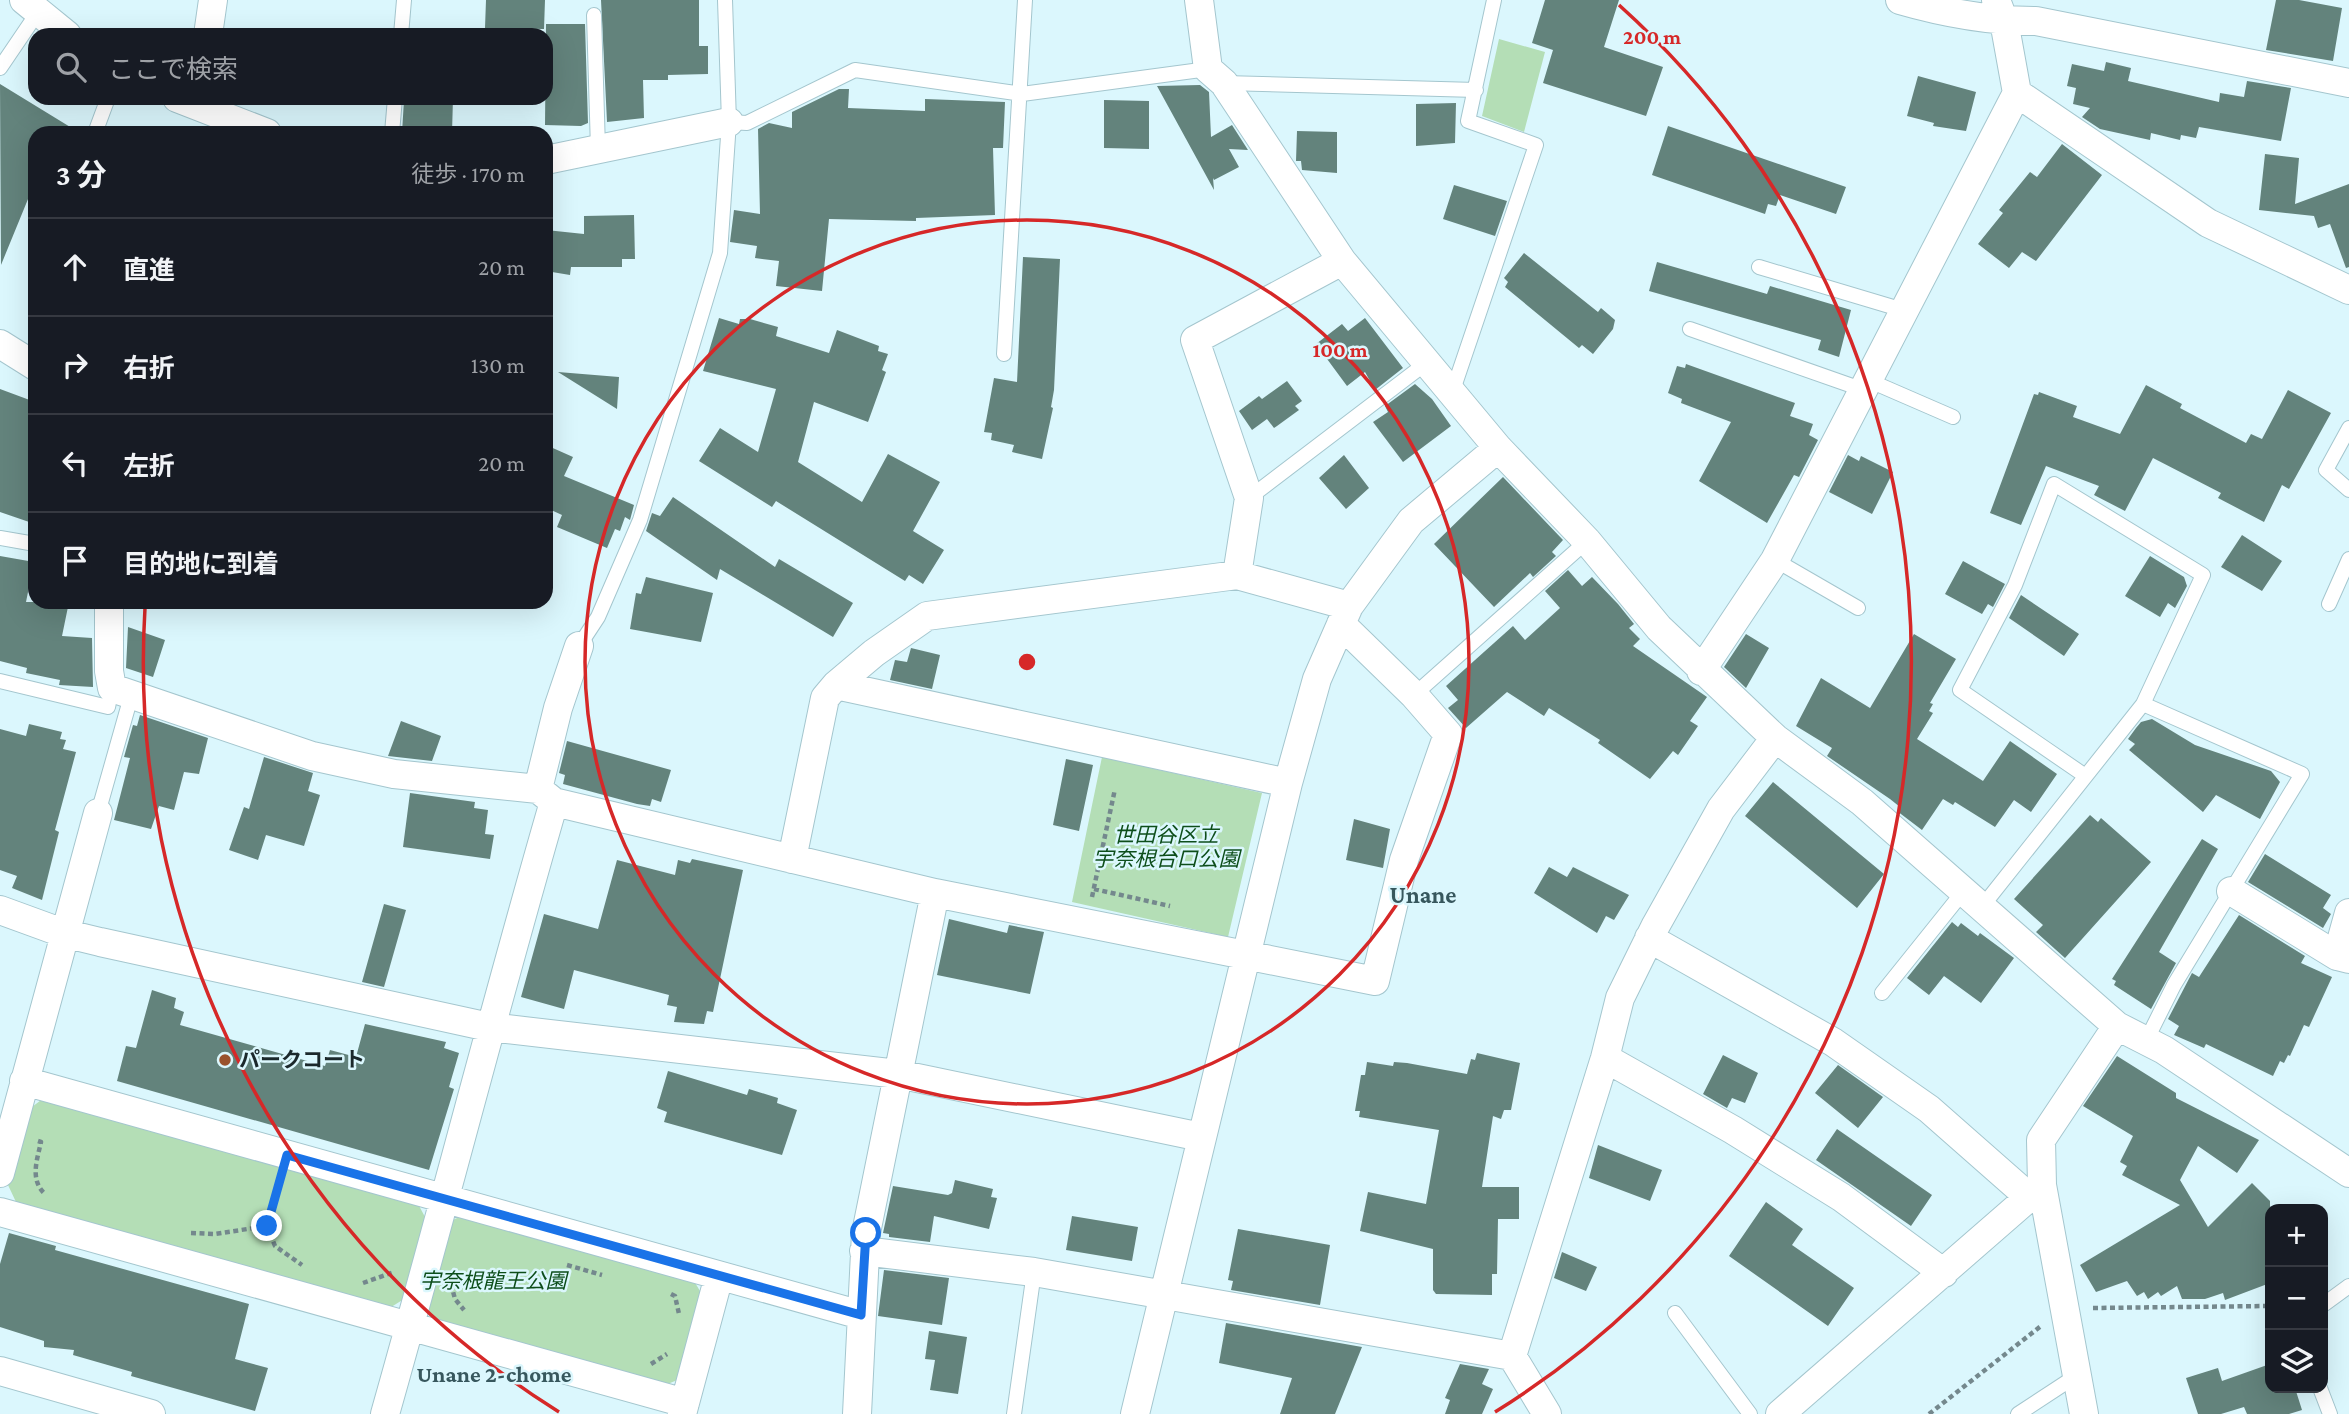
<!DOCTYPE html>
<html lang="ja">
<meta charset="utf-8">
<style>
:root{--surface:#171b24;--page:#20242c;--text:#f1f3f6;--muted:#9ea1a6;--line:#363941}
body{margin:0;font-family:"Crimson Pro","Noto Sans JP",serif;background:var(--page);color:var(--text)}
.controls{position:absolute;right:21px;bottom:21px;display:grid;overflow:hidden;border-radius:14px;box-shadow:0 7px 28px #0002}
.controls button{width:63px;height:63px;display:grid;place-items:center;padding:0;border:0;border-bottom:2px solid var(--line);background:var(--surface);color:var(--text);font:35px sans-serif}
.stop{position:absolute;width:21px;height:21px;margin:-16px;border:5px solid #1a73e8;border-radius:50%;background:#fff}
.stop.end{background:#1a73e8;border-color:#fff;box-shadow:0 2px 7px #0008}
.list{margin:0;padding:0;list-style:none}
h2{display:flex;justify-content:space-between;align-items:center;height:91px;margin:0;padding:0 28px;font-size:30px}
h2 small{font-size:23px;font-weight:400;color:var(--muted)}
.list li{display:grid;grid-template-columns:46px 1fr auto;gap:21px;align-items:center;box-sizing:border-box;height:98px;padding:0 28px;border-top:2px solid var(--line)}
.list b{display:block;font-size:26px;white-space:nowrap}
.list em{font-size:23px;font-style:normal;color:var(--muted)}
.icon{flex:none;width:38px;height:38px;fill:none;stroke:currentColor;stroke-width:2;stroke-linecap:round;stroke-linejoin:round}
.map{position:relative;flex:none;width:2349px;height:1414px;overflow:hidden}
.search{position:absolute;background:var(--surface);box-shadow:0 7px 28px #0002;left:28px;top:28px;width:525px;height:77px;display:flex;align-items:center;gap:18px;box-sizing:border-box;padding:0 24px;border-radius:21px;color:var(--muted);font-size:26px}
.panel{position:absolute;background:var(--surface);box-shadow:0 7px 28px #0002;left:28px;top:126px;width:525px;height:483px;border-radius:21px}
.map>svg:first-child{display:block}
.green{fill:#b4deb6}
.building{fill:#63837c}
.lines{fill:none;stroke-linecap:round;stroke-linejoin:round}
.lane-casing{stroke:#a4c6ce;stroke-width:16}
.street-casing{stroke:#a4c6ce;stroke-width:30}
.path{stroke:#74888d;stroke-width:4.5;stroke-dasharray:5 3.5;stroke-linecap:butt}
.lane{stroke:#fff;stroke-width:14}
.street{stroke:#fff;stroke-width:28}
.route{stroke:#1a73e8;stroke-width:9}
.ring{fill:none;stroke:#d62828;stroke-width:3.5}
.poi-dot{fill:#99522c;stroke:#dbf7fd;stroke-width:2.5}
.labels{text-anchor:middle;stroke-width:5;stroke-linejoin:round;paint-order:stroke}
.park-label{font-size:21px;font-style:italic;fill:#0d4e1a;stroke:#dbf7fd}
.poi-label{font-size:21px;font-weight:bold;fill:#1b282b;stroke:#dbf7fd;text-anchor:start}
.neighbourhood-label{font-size:23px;font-weight:bold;fill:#37575d;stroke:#dbf7fd}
.quarter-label{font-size:24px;font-weight:bold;fill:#37575d;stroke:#dbf7fd}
.centre{fill:#d62828;stroke:#dbf7fd;stroke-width:3.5}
.ring-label{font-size:21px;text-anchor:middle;font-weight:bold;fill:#d62828;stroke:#dbf7fd;stroke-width:5;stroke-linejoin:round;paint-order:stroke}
</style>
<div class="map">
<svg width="2349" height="1414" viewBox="0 0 2349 1414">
<rect width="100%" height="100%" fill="#dbf7fd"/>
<!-- green -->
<path class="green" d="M 1499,39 L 1545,52 L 1524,132 L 1482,116 Z
M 1102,757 L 1262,793 L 1228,937 L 1072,902 Z
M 45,1097 L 417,1202 L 425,1217 L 404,1299 L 388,1309 L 16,1202 L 8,1185 L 32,1107 Z
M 464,1215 L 694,1281 L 703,1296 L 680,1379 L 665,1385 L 434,1322 L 426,1306 L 448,1222 Z"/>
<!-- building -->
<path class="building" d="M 486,0 L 545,0 L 544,29 L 485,28 Z
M 601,0 L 699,0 L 699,46 L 708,46 L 708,74 L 668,75 L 668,80 L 643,80 L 644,118 L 607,122 Z
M 1545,0 L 1619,0 L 1604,47 L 1663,67 L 1646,116 L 1543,83 L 1553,50 L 1532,43 Z
M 2276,0 L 2299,0 L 2342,8 L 2333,61 L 2266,50 Z
M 546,24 L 585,24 L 588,123 L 581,126 L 545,125 Z
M 2106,62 L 2131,68 L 2128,81 L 2219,102 L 2220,93 L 2244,97 L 2247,81 L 2291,88 L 2281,141 L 2199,127 L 2196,138 L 2181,135 L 2180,140 L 2151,133 L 2150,140 L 2100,129 L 2082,117 L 2090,108 L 2073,104 L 2076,88 L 2067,86 L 2072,64 L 2104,71 Z
M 1918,76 L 1976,92 L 1966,131 L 1933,126 L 1934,123 L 1907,116 Z
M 0,84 L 80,133 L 35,133 L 35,182 L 1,265 Z
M 1200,85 L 1209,92 L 1211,137 L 1232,125 L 1248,150 L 1229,149 L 1239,167 L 1214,180 L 1213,178 L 1214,190 L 1157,86 Z
M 839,89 L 849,89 L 848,108 L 925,111 L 925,99 L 1005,102 L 1003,148 L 993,148 L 995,215 L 916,218 L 916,221 L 829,219 L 822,291 L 776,286 L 779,261 L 755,258 L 757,246 L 730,242 L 734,210 L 760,214 L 758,129 L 769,123 L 792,128 L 792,112 Z
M 413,98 L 453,98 L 452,133 L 402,133 L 404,100 Z
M 1104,100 L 1149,101 L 1149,149 L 1104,148 Z
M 1456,103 L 1455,143 L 1416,146 L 1416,104 Z
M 1668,126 L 1846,187 L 1836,214 L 1780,195 L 1776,206 L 1768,204 L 1765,214 L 1652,175 Z
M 1297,131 L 1337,132 L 1337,173 L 1302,170 L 1301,161 L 1296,161 Z
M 2062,144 L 2102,175 L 2036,261 L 2022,252 L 2009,268 L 1978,244 L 2003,213 L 1999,210 L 2030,172 L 2037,177 Z
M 2265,154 L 2299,158 L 2295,204 L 2349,184 L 2349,267 L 2346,268 L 2330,224 L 2318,228 L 2314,216 L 2259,210 Z
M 1454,185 L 1507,201 L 1495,236 L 1443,219 Z
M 634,215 L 635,259 L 622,259 L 622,267 L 571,267 L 570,275 L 546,271 L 546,230 L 584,234 L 584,216 Z
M 1524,253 L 1598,312 L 1601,308 L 1615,320 L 1613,329 L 1593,354 L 1582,345 L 1579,348 L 1505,287 L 1508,282 L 1504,278 Z
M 1023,257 L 1060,259 L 1054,390 L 1051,407 L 1053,408 L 1042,459 L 1012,452 L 1014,445 L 991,440 L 992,433 L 984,432 L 994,378 L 1017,382 Z
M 1657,262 L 1767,294 L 1770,286 L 1851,310 L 1839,357 L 1818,350 L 1821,340 L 1649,291 Z
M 719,318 L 739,324 L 740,319 L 750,319 L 778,327 L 776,336 L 829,353 L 837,330 L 879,346 L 878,351 L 888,354 L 882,370 L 886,372 L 868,422 L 814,402 L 798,462 L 862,502 L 888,454 L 940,482 L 913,531 L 944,550 L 923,584 L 909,575 L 905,581 L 776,501 L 772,507 L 699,461 L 720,428 L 758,452 L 776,389 L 703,371 Z
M 1365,318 L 1403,368 L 1375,390 L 1365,372 L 1347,386 L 1316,344 L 1342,324 L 1348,331 Z
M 1686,364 L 1795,403 L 1790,416 L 1813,424 L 1809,435 L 1818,440 L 1799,477 L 1794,475 L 1767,523 L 1699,481 L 1731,422 L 1681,403 L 1682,399 L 1668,393 L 1677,366 L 1685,368 Z
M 558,372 L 619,377 L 617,409 Z
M 1287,381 L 1302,401 L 1295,406 L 1299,410 L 1277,426 L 1274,428 L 1267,419 L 1252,430 L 1239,411 L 1259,396 L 1262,399 Z
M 1415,384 L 1432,399 L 1451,426 L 1403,462 L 1373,422 L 1388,412 L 1385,406 Z
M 2146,385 L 2182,404 L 2180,408 L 2246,443 L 2251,434 L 2262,439 L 2288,390 L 2331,413 L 2289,489 L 2282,485 L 2264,522 L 2218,498 L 2221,493 L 2153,458 L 2125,511 L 2094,495 L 2099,486 L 2046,466 L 2021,525 L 1990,513 L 2034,394 L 2038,395 L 2039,392 L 2077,406 L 2073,417 L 2120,434 Z
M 0,389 L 35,402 L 35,524 L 0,512 Z
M 546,445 L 573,457 L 564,476 L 634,505 L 630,520 L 625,517 L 620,531 L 615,529 L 607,548 L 557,527 L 562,515 L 549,509 L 546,517 Z
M 1344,455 L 1369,488 L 1346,509 L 1319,478 Z
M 1848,455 L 1859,461 L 1861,456 L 1893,472 L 1872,514 L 1829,492 Z
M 1503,477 L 1563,540 L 1552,552 L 1556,556 L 1533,577 L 1530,573 L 1494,607 L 1434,544 Z
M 673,497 L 775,567 L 779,559 L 853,603 L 833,637 L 720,569 L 717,580 L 646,531 L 652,513 L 660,516 Z
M 2242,535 L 2282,561 L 2262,591 L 2221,567 Z
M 0,556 L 34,562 L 26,602 L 69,602 L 62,636 L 92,638 L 93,687 L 59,685 L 60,680 L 26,673 L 27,668 L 0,661 Z
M 2150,556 L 2184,577 L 2187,586 L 2175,608 L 2168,603 L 2160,617 L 2125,596 Z
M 1963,561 L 2005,584 L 1993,607 L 1988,604 L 1982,614 L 1945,594 Z
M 1568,570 L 1582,586 L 1592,577 L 1618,604 L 1634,624 L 1629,628 L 1640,639 L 1633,646 L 1707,697 L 1690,721 L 1698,726 L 1678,755 L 1673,751 L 1650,779 L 1598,743 L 1600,740 L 1549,708 L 1544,716 L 1507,692 L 1466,728 L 1448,708 L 1458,700 L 1446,686 L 1513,626 L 1525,640 L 1560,608 L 1545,591 Z
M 646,577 L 713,593 L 701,642 L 630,629 L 636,593 L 641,594 Z
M 2021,595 L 2079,634 L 2064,656 L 2009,618 Z
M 128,627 L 165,640 L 153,677 L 126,668 Z
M 1746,634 L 1769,648 L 1746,688 L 1724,667 Z
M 1914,634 L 1956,659 L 1930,703 L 1933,704 L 1929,711 L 1933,713 L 1917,739 L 1983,781 L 2010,741 L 2057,774 L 2031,812 L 2014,800 L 1995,827 L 1955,802 L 1953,805 L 1943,799 L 1922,830 L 1897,811 L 1900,807 L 1890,799 L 1827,756 L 1832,748 L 1796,726 L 1821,678 L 1870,708 Z
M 911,648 L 940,655 L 932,689 L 890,680 L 895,660 L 907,662 Z
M 140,715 L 208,738 L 199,774 L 184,772 L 174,810 L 159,806 L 151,829 L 114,820 L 130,758 L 124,757 L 133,725 L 137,726 Z
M 2152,719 L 2195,745 L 2271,771 L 2280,782 L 2260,819 L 2216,795 L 2203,812 L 2129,750 L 2135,744 L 2128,739 L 2136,728 L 2141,722 Z
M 401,721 L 441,736 L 432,761 L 388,756 Z
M 29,724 L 62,732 L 60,739 L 66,740 L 63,749 L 76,752 L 55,830 L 59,832 L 42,900 L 12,888 L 17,876 L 0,870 L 0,729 L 26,736 Z
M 567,741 L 671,770 L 661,802 L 652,799 L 650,806 L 637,804 L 563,784 L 565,775 L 559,773 Z
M 264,757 L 313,773 L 308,791 L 320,795 L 304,846 L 266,835 L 258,860 L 229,850 L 244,807 L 249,809 Z
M 1066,759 L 1093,765 L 1079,831 L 1053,825 Z
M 1773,782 L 1884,874 L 1857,908 L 1745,816 Z
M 410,793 L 475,802 L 474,808 L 488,810 L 485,834 L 494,835 L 490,859 L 403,847 Z
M 2090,815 L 2098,822 L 2101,818 L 2151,862 L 2065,958 L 2036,932 L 2043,925 L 2014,899 Z
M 1354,819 L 1390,829 L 1383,868 L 1346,860 Z
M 2202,839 L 2218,849 L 2159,952 L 2176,963 L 2151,1009 L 2114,985 L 2116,981 L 2112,979 Z
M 2265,854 L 2331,895 L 2323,908 L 2331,914 L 2323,928 L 2248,882 Z
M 692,859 L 743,870 L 713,1012 L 707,1011 L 704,1024 L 674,1022 L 677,1007 L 667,1005 L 669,995 L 574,970 L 564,1009 L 521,997 L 544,914 L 598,929 L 617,860 L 675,875 L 678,860 L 690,863 Z
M 1549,867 L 1567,877 L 1573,867 L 1629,895 L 1614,920 L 1606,916 L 1597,933 L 1534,893 Z
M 384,904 L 406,910 L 384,987 L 362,982 Z
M 2239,915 L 2305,956 L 2301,963 L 2332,977 L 2309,1027 L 2304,1025 L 2290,1056 L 2288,1055 L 2284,1063 L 2280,1061 L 2273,1076 L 2206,1044 L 2204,1048 L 2174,1035 L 2179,1026 L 2168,1019 L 2192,973 L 2199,977 Z
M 949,919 L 1007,933 L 1009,925 L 1044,932 L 1030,994 L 937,975 Z
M 1952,922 L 1958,927 L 1961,923 L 1978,936 L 1980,933 L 2014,958 L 1981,1003 L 1944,976 L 1929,995 L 1907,978 Z
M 152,990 L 176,998 L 174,1008 L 184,1012 L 180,1025 L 325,1066 L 330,1050 L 356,1057 L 365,1024 L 446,1042 L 444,1048 L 459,1053 L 449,1087 L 454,1089 L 429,1170 L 117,1081 L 126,1046 L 136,1048 Z
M 1477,1053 L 1520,1063 L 1511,1110 L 1504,1110 L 1501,1119 L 1493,1116 L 1482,1187 L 1519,1187 L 1519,1219 L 1498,1219 L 1497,1274 L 1492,1274 L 1492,1295 L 1436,1294 L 1433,1290 L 1433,1249 L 1360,1231 L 1368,1192 L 1426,1204 L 1439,1130 L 1359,1117 L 1360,1111 L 1355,1111 L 1361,1075 L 1365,1075 L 1367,1062 L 1393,1066 L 1394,1062 L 1407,1063 L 1467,1074 L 1471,1059 L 1475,1060 Z
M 1723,1055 L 1758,1073 L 1745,1103 L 1732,1098 L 1727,1108 L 1703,1094 Z
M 2117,1056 L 2176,1093 L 2176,1098 L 2259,1140 L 2237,1173 L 2198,1146 L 2180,1180 L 2208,1227 L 2252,1183 L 2270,1201 L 2270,1283 L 2225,1300 L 2223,1293 L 2205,1299 L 2182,1299 L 2177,1286 L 2161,1296 L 2158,1292 L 2148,1299 L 2144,1292 L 2137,1296 L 2127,1281 L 2096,1292 L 2080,1265 L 2180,1205 L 2122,1175 L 2127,1166 L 2120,1162 L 2133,1136 L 2083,1106 Z
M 1838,1065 L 1883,1097 L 1858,1128 L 1815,1093 Z
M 668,1071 L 747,1095 L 749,1089 L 778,1098 L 777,1103 L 797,1110 L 782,1155 L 664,1122 L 667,1112 L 657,1108 Z
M 1837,1129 L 1932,1195 L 1911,1226 L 1816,1160 Z
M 1598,1145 L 1662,1170 L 1650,1201 L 1589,1178 Z
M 955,1180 L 993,1189 L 991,1197 L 997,1198 L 989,1229 L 934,1216 L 930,1242 L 889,1237 L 889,1234 L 883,1233 L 893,1186 L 948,1195 L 952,1193 Z
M 1766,1202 L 1803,1229 L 1792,1245 L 1854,1288 L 1828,1326 L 1729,1256 Z
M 1072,1216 L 1138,1227 L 1132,1261 L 1066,1250 Z
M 1238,1229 L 1330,1245 L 1320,1305 L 1231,1290 L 1233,1281 L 1228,1280 Z
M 9,1233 L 56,1246 L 55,1250 L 249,1304 L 235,1359 L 268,1368 L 255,1411 L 131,1376 L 132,1372 L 73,1355 L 74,1350 L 44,1347 L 44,1341 L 0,1327 L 0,1264 Z
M 1562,1252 L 1597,1267 L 1586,1291 L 1554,1278 Z
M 884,1270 L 949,1278 L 942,1325 L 878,1316 Z
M 1226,1323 L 1362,1347 L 1335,1414 L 1280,1414 L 1292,1378 L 1219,1363 Z
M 929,1331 L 967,1337 L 958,1394 L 930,1390 L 935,1360 L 925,1359 Z
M 1460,1364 L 1489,1369 L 1482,1384 L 1493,1389 L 1482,1414 L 1445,1414 L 1450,1400 L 1445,1398 Z
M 2270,1364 L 2270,1388 L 2295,1388 L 2302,1410 L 2289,1414 L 2247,1414 L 2244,1407 L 2221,1414 L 2198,1414 L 2186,1378 L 2218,1368 L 2222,1381 Z"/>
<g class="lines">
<!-- lane casing -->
<g class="lane-casing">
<path id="lane" d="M 594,15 L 598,149
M 401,35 L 404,0
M 0,68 L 38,12
M 1224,83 L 1476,90
M 729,122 L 747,123 L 855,70 L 1022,94 L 1208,69
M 95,133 L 108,98
M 392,133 L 395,98
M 1759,267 L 1903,310
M 1690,329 L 1864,390
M 1004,354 L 1025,0
M 1870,381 L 1953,417
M 1452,393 L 1536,145 L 1468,121 L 1494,0
M 2349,428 L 2326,470 L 2349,490
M 1249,498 L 1425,364
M 0,538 L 35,544
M 1775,560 L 1858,608
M 2329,604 L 2349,559
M 579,646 L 598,617 L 640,520 L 720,253 L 729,122 L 725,0
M 0,681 L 108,707 L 112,688
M 1414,695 L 1587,541
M 2143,704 L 2302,774 L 2174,985 L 2146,1041
M 98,813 L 132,693
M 1981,908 L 2143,704 L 2203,575 L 2054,484 L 2015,585 L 1960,690 L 2084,775
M 1882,993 L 1963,892
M 2323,1305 L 2349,1286
M 1675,1313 L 1750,1414
M 2320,1388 L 2330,1414
M 1014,1414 L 1034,1272
M 2018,1414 L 2076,1376"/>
</g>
<!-- street casing -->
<g class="street-casing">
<path id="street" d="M 24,0 L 67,35
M 1199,0 L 1208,69 L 1224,83 L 1342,261 L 1498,448 L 1587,541 L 1659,628 L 1775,738 L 1862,802 L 2117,1026 L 2164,1050 L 2349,1173
M 1900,0 C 1945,13 1989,21 2036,21 L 2349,83
M 1996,0 L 2004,21 L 2017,93 L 2208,223 L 2349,290
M 208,35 L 213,0
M 177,98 L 267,133
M 546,160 L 729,122
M 0,344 L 35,366
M 1237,575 L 1249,498 L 1195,340 L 1342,261
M 109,602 L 109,671 L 112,688 L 312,756 L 394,774 L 538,789
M 579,646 L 558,708 L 538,789 L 554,802 L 935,893 L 1375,981 L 1404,860 L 1448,734 L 1414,695 L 1341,624
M 1701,671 L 1775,560 L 2017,93
M 836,685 L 1288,783
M 792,859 L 825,698 L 836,685 L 874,653 L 927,616 L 1237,575 L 1349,606
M 2231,891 L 2337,956 L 2349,959
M 0,910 L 63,933 L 100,942 L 489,1027 L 898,1074 L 1201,1137
M 1649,938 L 1833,1042 L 1929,1109 L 2029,1197
M 2337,956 L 2349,913
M 1605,1058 L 1733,1130 L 1841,1197 L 1944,1273
M 24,1081 L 861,1315
M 0,1173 L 98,813
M 0,1212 L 685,1403
M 864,1251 L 1034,1272 L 1512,1356 L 1547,1414
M 1512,1356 L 1605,1058 L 1620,998 L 1656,925 L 1721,809 L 1775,738
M 0,1371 L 151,1414
M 385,1414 C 443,1210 495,1005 554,802
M 682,1414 L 719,1276
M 857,1414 L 866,1233 L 935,893
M 1135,1414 L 1288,783 L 1317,679 L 1349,606 L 1411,521 L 1498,448
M 1780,1414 L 2042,1186
M 2084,1414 L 2042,1185 L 2041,1140 L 2117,1026"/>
</g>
<!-- path -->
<path class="path" d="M 1094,889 L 1170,906
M 1092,897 L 1115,789
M 38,1141 L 41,1142 C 37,1160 30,1179 44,1193
M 267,1226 L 280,1179
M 191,1233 L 215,1234 L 267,1226 L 275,1246 L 302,1265
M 567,1265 L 602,1275
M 363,1283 L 394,1272
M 451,1284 L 455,1299 L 464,1310
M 671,1294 L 675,1296 L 679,1314
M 2093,1308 L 2270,1306
M 651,1364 L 667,1354
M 1929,1414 L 2041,1326"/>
<!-- lane -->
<use href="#lane" class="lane"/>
<!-- street -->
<use href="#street" class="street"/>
</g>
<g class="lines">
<!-- route -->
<path class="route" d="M 267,1226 L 287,1155 L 861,1315 L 866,1233"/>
</g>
<!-- distance rings -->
<g class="ring">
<circle cx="1027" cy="662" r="442"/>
<path d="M559 1412A884 884 0 0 1 145 608M1619 5A884 884 0 0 1 1495 1412"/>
</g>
<!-- markers -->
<circle class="poi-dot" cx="225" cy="1060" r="7"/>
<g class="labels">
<!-- park labels -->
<g class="park-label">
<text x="1166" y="842">世田谷区立<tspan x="1166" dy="24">宇奈根台口公園</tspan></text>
<text x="493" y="1288">宇奈根龍王公園</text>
</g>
<!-- poi labels -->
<g class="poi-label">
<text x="239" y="1067">パークコート</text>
</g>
<!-- neighbourhood labels -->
<g class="neighbourhood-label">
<text x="494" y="1382">Unane 2-chome</text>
</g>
<!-- quarter labels -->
<g class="quarter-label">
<text x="1423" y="903">Unane</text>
</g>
</g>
<circle cx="1027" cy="662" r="10" class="centre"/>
<g class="ring-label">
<text x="1652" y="44">200 m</text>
<text x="1340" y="357">100 m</text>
</g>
</svg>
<div class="controls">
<button>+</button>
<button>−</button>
<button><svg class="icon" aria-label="layers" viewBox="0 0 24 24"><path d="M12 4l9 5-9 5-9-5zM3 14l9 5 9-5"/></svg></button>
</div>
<div class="stop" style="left:866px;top:1233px"></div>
<div class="stop end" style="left:267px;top:1226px"></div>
<div class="search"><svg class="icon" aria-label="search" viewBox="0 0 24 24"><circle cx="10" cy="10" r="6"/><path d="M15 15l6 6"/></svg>ここで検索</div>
<section class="panel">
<h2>3 分<small>徒歩 · 170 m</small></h2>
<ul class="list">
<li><svg class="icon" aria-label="ahead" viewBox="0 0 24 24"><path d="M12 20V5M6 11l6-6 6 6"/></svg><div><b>直進</b></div><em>20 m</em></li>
<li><svg class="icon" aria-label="right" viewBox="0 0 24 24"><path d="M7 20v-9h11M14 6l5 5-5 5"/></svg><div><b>右折</b></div><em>130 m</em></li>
<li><svg class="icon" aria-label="left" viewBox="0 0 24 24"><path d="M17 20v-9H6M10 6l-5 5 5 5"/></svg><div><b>左折</b></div><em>20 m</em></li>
<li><svg class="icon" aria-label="arrive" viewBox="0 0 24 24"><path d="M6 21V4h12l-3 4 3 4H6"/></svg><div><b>目的地に到着</b></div></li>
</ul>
</section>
</div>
